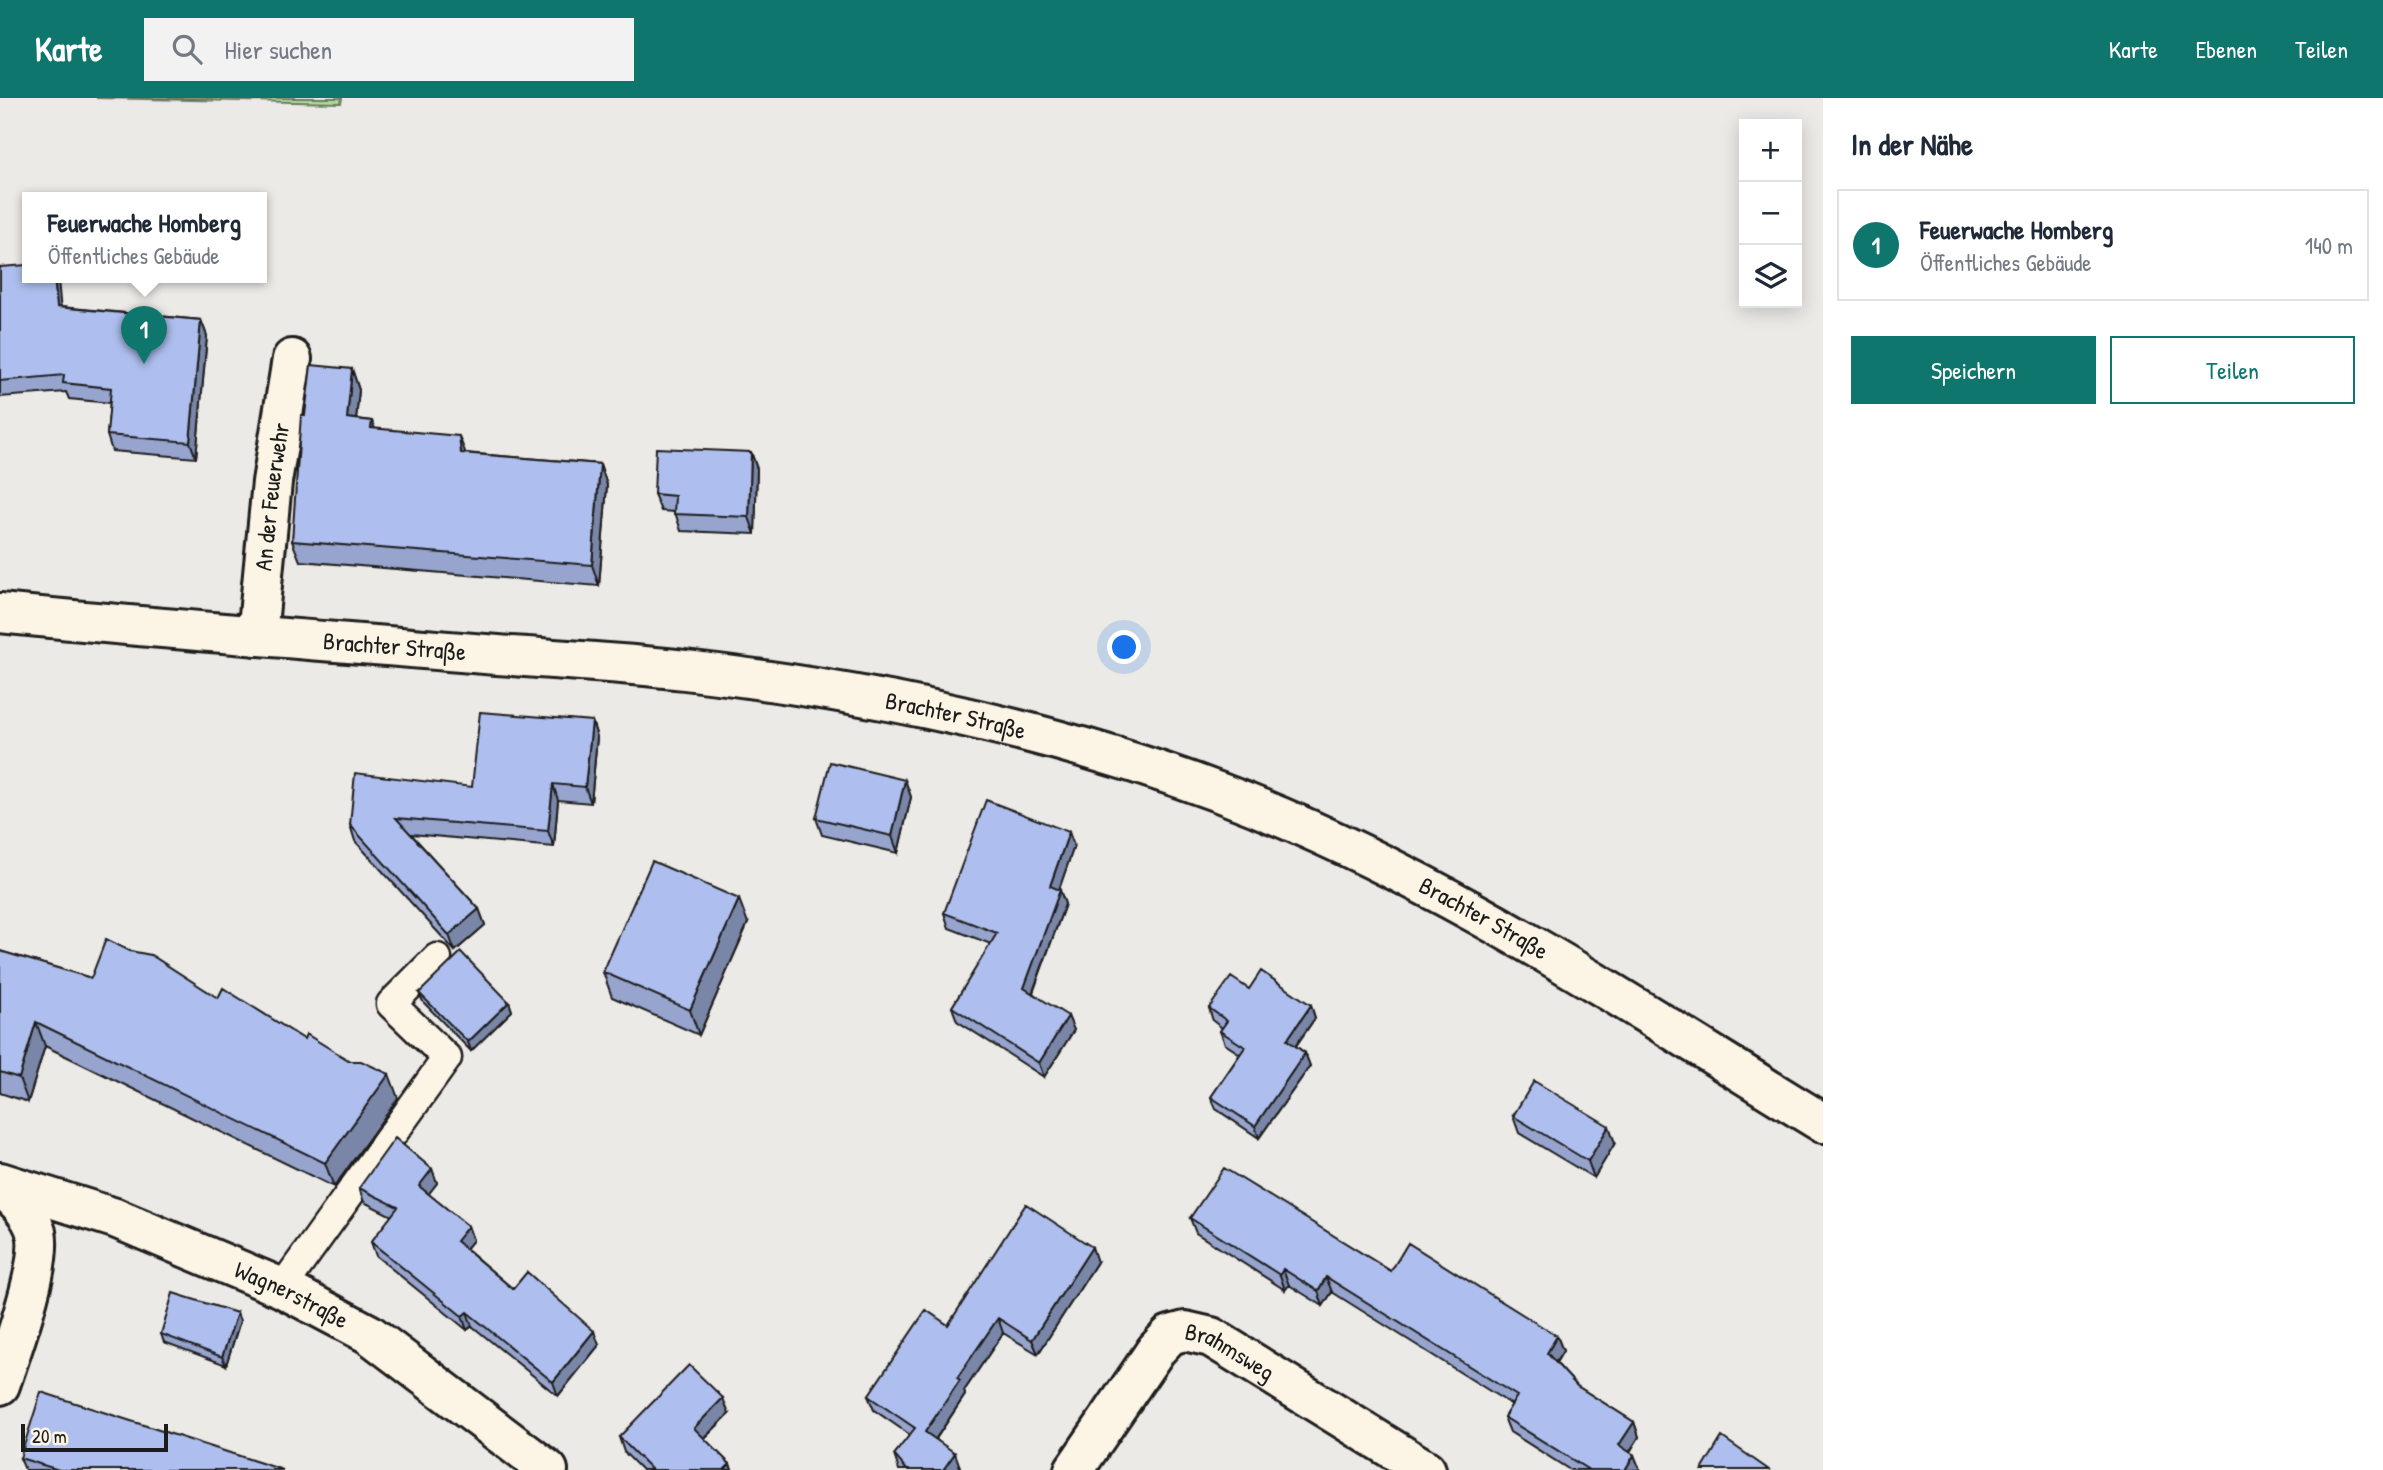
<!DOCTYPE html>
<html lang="de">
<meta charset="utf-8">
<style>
:root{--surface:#fff;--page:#f2f2f3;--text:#1f2937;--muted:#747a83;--line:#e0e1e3;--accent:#0f766e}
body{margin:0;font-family:"Patrick Hand",sans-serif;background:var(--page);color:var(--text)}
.controls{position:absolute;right:21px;top:21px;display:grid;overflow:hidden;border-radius:0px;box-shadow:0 4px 18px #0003}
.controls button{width:63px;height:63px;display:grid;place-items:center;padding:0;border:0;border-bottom:2px solid var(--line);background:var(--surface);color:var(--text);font:35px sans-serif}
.scale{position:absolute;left:21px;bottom:18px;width:147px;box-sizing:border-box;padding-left:7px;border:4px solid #1c1c1c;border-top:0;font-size:19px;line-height:24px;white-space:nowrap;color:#1c1c1c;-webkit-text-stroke:5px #fcf5e5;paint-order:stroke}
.you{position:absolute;left:1125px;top:550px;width:24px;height:24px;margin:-18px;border:5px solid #fff;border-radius:50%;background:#1a73e8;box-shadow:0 0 0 10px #1a73e833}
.badge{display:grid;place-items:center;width:46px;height:46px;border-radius:50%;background:var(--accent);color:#fff;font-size:23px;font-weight:700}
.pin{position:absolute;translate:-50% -58px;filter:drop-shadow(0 2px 4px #0008)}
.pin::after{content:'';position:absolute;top:37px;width:24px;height:21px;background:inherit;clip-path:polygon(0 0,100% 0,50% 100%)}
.popup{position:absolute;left:22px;top:94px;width:245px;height:91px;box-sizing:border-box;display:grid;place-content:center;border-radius:0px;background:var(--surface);filter:drop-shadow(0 2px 5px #0005);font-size:23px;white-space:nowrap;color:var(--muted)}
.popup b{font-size:26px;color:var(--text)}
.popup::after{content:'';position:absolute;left:50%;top:100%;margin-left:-14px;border:14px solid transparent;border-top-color:var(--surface)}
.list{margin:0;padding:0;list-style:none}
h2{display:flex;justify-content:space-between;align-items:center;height:91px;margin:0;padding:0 28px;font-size:30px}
h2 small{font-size:23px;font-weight:400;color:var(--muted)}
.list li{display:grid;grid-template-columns:46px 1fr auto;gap:21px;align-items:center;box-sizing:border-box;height:112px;margin:0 14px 14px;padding:0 14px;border:2px solid var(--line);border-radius:0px}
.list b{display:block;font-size:26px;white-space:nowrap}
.list p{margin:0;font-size:23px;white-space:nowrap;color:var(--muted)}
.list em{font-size:23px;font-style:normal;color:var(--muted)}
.actions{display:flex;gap:14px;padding:21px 28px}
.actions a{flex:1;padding:16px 0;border:2px solid var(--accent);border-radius:0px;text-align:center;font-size:24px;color:var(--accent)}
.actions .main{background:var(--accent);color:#fff}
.icon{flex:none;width:38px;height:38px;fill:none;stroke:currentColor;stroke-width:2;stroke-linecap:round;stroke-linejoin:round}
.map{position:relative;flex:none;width:1823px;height:1372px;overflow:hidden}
header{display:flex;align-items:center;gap:42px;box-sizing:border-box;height:98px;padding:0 35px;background:var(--accent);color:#fff}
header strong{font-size:33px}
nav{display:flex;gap:38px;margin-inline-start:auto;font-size:24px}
.search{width:490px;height:63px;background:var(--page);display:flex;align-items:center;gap:18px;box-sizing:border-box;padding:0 24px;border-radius:0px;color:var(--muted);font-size:26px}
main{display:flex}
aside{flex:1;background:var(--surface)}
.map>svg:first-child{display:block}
.green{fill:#b0dc9a;stroke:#667c5b;stroke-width:2}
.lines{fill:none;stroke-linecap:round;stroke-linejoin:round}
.lane-casing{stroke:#1c1c1c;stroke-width:33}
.street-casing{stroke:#1c1c1c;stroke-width:44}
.primary-casing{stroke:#1c1c1c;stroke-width:44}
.lane{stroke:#fcf5e5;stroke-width:28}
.street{stroke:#fcf5e5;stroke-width:38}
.primary{stroke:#fcf5e5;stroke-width:38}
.wall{fill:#96a4ce;stroke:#1c1c1c;stroke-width:2}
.shaded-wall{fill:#7a86a7;stroke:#1c1c1c;stroke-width:2}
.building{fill:#aebfef;stroke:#1c1c1c;stroke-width:2}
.labels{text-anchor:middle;stroke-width:5;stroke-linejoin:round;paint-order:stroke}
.street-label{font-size:24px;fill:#1c1c1c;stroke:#fcf5e5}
</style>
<header>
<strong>Karte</strong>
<div class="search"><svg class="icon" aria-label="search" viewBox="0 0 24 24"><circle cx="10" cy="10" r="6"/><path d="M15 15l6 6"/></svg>Hier suchen</div>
<nav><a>Karte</a><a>Ebenen</a><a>Teilen</a></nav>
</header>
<main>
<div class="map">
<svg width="1823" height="1372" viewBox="0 0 1823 1372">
<rect width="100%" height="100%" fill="#eceae7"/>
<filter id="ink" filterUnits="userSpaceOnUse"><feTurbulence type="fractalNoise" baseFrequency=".0143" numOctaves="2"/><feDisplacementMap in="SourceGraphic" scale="14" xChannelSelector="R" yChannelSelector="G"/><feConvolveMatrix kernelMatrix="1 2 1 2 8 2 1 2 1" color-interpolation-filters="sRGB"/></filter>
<g filter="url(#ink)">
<!-- green -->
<path class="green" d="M 96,0 L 342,0 L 341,5 Z"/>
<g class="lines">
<!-- lane casing -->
<g class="lane-casing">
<path id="lane" d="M 282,1190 L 447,960 L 391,906 L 437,860"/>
</g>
<!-- street casing -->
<g class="street-casing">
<g id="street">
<path id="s1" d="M 257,538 L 272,384 L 292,261"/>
<path id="s2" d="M 0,1084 L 115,1120 L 282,1190 L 369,1236 L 548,1372"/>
<path d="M 0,1087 C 15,1101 30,1114 36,1134 C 44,1165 11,1254 0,1287"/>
<path id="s3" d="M 1074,1372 L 1156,1252 L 1170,1237 L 1185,1233 L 1211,1239 L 1426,1372"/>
</g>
</g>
<!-- primary casing -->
<g class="primary-casing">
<g id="primary">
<path id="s4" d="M 0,515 C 157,531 315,542 473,555 C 543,561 615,564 685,572 C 868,593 1048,630 1221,695 C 1436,776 1628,906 1823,1025"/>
</g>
</g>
<!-- lane -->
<use href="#lane" class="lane"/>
<!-- street -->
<use href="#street" class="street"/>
<!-- primary -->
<use href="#primary" class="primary"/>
</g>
<!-- wall -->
<path class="wall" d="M 0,169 L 61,209 L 201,222 L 207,238 L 196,360 L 112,353 L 107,337 L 110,305 L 69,301 L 66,294 L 0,299 Z
M 352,271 L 359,292 L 356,321 L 372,323 L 375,331 L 465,355 L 600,366 L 607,387 L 599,488 L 300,463 L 292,443 L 305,317 Z
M 751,354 L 757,371 L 755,436 L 681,433 L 675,414 L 661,413 L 654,396 Z
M 592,623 L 597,639 L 591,705 L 558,702 L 554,749 L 411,736 L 479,811 L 485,827 L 455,853 L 355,743 L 350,727 L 472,689 Z
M 905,682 L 911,699 L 898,755 L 822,737 L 816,720 Z
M 1074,748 L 1059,791 L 1065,806 L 1033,895 L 1074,932 L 1044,979 L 957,923 L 952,909 L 991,846 L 949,830 L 944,815 Z
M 748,825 L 699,937 L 612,899 L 603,874 Z
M 0,853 L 91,880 L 398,1000 L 334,1089 L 45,948 L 28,1004 L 0,995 Z
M 1249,891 L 1311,907 L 1315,920 L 1296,948 L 1305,955 L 1310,968 L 1259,1040 L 1216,1011 L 1211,999 L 1240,956 L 1225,946 L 1220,933 L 1222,930 L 1213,923 L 1209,910 Z
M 419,895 L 509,904 L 512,913 L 471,953 L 423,904 Z
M 1513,1018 L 1615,1045 L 1594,1080 L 1519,1035 Z
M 432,1071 L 437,1085 L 428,1096 L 468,1128 L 473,1142 L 466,1151 L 513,1191 L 599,1247 L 558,1298 L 472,1228 L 467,1232 L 376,1158 L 371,1144 L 392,1118 L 364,1104 L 359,1090 Z
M 1190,1120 L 1391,1173 L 1557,1238 L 1563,1253 L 1556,1265 L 1577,1288 L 1634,1324 L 1639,1339 L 1630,1354 L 1634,1357 L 1640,1372 L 1570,1372 L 1510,1334 L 1504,1319 L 1512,1307 L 1332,1194 L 1323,1208 L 1289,1187 L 1285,1192 L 1196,1135 Z
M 1097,1164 L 1038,1256 L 1003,1235 L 964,1293 L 965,1297 L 936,1341 L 960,1369 L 959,1372 L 899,1372 L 894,1357 L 910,1337 L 874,1312 L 868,1298 L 948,1227 Z
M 240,1223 L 226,1267 L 164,1244 L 161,1236 Z
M 729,1316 L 704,1341 L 730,1366 L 732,1372 L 642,1372 L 624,1354 L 619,1339 Z
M 20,1360 L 283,1372 L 25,1372 Z"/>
<!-- shaded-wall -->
<path class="shaded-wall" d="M 54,180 L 58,181 L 62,225 L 57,209 Z
M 201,222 L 207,238 L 196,360 L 190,344 Z
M 352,271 L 359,292 L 354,341 L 347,320 Z
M 459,338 L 467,359 L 461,355 Z
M 751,354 L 757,371 L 755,436 L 749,419 Z
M 600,366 L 607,387 L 599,488 L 592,467 Z
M 592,623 L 597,639 L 591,705 L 585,689 Z
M 905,682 L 911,699 L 898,755 L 892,738 Z
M 553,686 L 558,702 L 554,749 L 548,733 Z
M 1069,734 L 1074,748 L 1055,803 L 1050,788 Z
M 1060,792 L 1065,806 L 1029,904 L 1024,890 Z
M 739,801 L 748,825 L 699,937 L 690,912 Z
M 479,811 L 485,827 L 455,853 L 449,837 Z
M 509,904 L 512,913 L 471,953 L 468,944 Z
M 1311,907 L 1315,920 L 1291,954 L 1287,942 Z
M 1068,918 L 1074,932 L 1044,979 L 1039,965 Z
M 36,924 L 45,948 L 28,1004 L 19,980 Z
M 1305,955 L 1310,968 L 1259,1040 L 1255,1028 Z
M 389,976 L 398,1000 L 334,1089 L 325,1065 Z
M 1609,1028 L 1615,1045 L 1594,1080 L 1588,1063 Z
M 432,1071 L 437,1085 L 424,1102 L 419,1088 Z
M 468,1128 L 473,1142 L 461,1157 L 456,1143 Z
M 1092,1149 L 1097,1164 L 1038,1256 L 1032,1242 Z
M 1283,1171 L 1289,1187 L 1285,1192 L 1280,1177 Z
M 1326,1179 L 1332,1194 L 1323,1208 L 1318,1193 Z
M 467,1214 L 472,1228 L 467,1232 L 462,1218 Z
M 237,1215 L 240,1223 L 226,1267 L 222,1259 Z
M 998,1220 L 1003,1235 L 964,1293 L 965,1297 L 930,1349 L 925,1334 L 957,1280 Z
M 594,1233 L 599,1247 L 558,1298 L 553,1284 Z
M 1557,1238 L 1563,1253 L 1552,1270 L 1547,1255 Z
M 723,1300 L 729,1316 L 699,1345 L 694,1330 Z
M 1634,1324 L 1639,1339 L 1624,1362 L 1619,1347 Z
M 955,1355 L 960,1369 L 959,1372 L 943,1372 Z
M 1634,1357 L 1640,1372 L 1625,1372 Z
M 730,1366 L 732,1372 L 724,1372 Z"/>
<!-- building -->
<path class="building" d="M 27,167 L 27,180 L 54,180 L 57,209 L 201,222 L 190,344 L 107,337 L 111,290 L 63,285 L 64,277 L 0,283 L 0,169 Z
M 311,267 L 352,271 L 347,320 L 372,323 L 371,330 L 459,338 L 461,355 L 600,366 L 592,467 L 292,443 L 301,317 L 305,317 Z
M 656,350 L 751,354 L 749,419 L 674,416 L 675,398 L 654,396 Z
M 480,614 L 592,623 L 585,689 L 553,686 L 548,733 L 396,720 L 479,811 L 449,837 L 350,727 L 355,675 L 472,689 Z
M 830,664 L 905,682 L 892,738 L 816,720 Z
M 986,702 L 1069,734 L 1050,788 L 1060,792 L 1024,890 L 1068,918 L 1039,965 L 952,909 L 997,835 L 944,815 Z
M 652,763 L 739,801 L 690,912 L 603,874 Z
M 106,841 L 130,853 L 151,857 L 218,900 L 223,890 L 304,941 L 306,936 L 350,963 L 361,963 L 389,976 L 325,1065 L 36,924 L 19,980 L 0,974 L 0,853 L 91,880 Z
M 461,854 L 509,904 L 468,944 L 419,895 Z
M 1261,873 L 1311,907 L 1287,942 L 1305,955 L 1255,1028 L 1211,999 L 1245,949 L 1220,933 L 1227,923 L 1209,910 L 1231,879 L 1249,891 Z
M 1534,983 L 1609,1028 L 1588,1063 L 1513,1018 Z
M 395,1040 L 432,1071 L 419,1088 L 468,1128 L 456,1143 L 513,1191 L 527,1174 L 594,1233 L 553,1284 L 467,1214 L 462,1218 L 371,1144 L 398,1109 L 359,1090 Z
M 1224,1070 L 1391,1173 L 1408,1145 L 1557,1238 L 1547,1255 L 1577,1288 L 1634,1324 L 1619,1347 L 1634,1357 L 1625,1372 L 1589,1372 L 1504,1319 L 1517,1298 L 1326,1179 L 1318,1193 L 1283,1171 L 1280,1177 L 1190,1120 Z
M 1026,1106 L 1092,1149 L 1032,1242 L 998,1220 L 957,1280 L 960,1282 L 925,1334 L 955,1355 L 943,1372 L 907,1372 L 894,1357 L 915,1330 L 868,1298 L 926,1212 L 948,1227 Z
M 173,1195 L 237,1215 L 222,1259 L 161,1236 Z
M 689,1267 L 723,1300 L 694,1330 L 730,1366 L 724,1372 L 652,1372 L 619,1339 Z
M 41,1294 L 283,1372 L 59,1372 L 20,1360 Z
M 1722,1339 L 1769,1372 L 1702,1372 Z"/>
</g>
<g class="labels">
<!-- street labels -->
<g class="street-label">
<text dy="8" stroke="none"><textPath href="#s1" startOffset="140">An der Feuerwehr</textPath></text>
<text dy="8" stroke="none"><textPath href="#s4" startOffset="396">Brachter Straße</textPath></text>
<text dy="8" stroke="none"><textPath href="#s4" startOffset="962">Brachter Straße</textPath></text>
<text dy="8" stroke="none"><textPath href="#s4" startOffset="1530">Brachter Straße</textPath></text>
<text dy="8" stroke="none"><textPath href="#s2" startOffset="313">Wagnerstraße</textPath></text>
<text dy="8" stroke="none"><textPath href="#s3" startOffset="231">Brahmsweg</textPath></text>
</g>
</g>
</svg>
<div class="controls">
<button>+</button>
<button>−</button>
<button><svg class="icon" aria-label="layers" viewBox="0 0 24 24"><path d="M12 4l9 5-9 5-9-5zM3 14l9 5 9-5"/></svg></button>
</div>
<div class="scale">20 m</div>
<div class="you"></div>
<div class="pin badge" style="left:144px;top:266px">1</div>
<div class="popup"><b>Feuerwache Homberg</b>Öffentliches Gebäude</div>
</div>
<aside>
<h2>In der Nähe<small></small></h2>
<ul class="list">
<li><span class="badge">1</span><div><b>Feuerwache Homberg</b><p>Öffentliches Gebäude</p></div><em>140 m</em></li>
</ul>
<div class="actions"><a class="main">Speichern</a><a>Teilen</a></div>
</aside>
</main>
